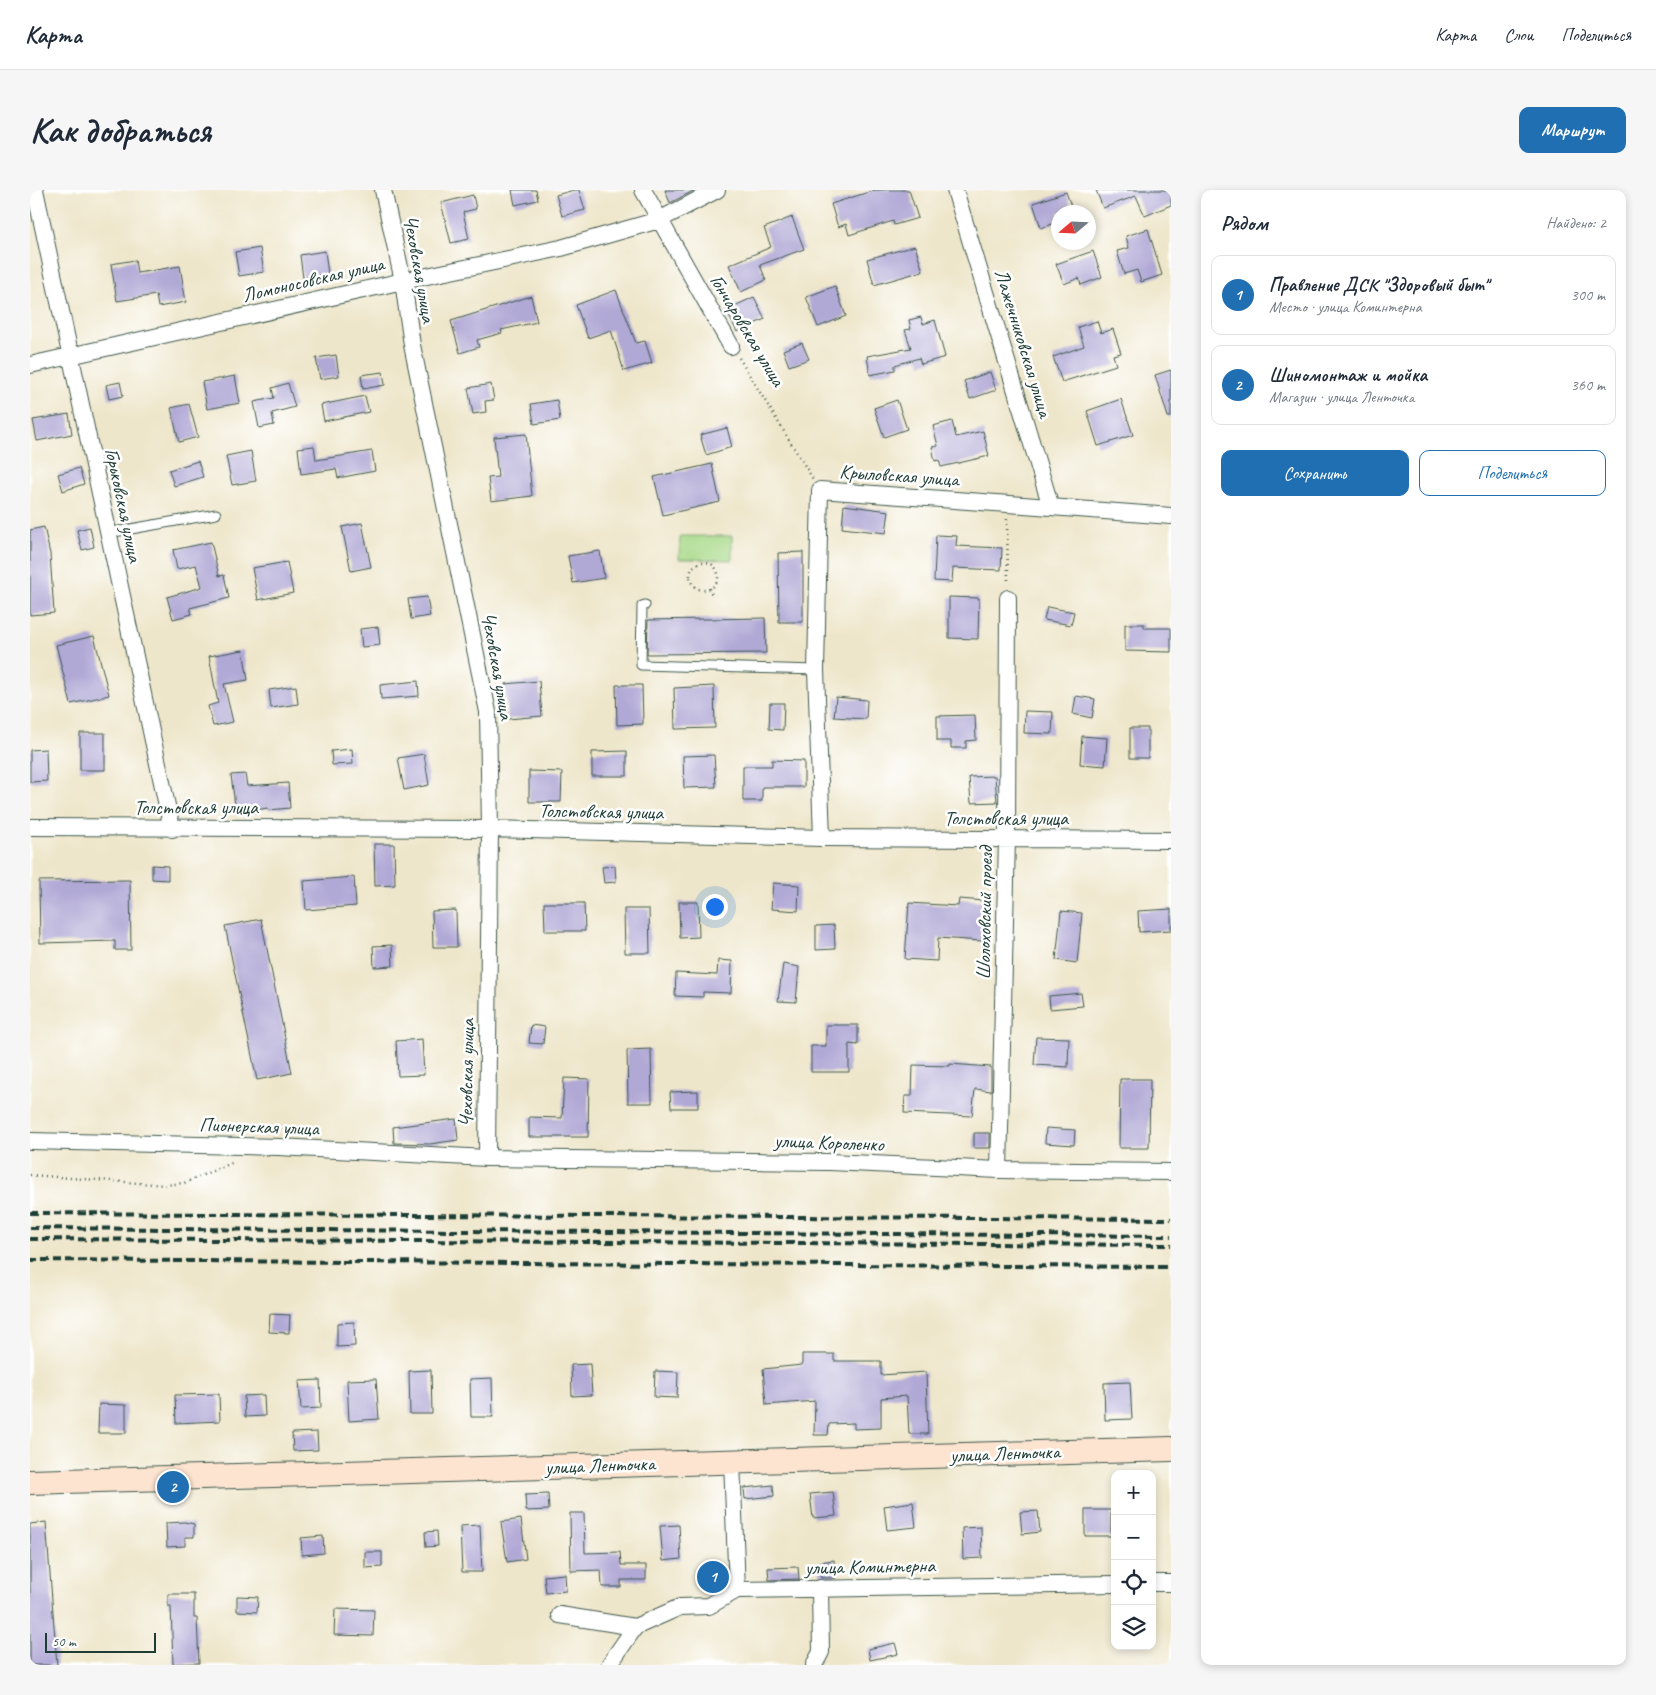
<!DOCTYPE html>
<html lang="ru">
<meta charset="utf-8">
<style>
:root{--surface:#fff;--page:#f6f6f7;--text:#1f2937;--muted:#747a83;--line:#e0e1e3;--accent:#1f6fb2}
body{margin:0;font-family:Caveat,sans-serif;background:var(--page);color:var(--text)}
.controls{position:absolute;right:15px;bottom:15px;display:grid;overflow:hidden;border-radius:10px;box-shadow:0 2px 8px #0003}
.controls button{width:45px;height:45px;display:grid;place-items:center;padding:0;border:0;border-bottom:1px solid var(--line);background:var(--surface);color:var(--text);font:25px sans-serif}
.compass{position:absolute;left:1021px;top:15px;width:45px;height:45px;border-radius:50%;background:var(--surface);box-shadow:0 2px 8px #0003;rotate:251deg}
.scale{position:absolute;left:15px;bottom:12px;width:111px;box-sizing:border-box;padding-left:5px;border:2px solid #1f3d34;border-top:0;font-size:14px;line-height:18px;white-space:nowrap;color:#1f3d34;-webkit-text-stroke:4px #fff;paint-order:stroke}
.you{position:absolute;left:684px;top:716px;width:18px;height:18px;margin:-12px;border:4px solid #fff;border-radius:50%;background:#1a73e8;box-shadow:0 0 0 8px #1a73e833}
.badge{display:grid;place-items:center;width:32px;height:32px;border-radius:50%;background:var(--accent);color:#fff;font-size:16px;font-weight:700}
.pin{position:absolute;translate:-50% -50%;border:2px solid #fff;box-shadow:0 1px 5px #0006}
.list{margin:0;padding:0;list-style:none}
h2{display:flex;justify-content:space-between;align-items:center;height:65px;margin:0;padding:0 20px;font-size:21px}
h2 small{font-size:16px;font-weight:400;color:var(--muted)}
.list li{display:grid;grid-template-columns:32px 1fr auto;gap:15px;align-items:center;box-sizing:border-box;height:80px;margin:0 10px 10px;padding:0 10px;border:1px solid var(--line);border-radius:10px}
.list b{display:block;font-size:19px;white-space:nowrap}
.list p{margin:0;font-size:16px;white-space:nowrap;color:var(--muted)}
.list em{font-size:16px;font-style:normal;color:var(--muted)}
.actions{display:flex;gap:10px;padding:15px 20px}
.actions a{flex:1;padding:11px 0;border:1px solid var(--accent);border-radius:10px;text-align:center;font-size:18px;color:var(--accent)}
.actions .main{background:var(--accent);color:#fff}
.icon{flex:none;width:28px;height:28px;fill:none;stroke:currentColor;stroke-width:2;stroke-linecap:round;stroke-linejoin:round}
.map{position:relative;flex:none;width:1141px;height:1475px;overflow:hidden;border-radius:10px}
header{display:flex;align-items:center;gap:30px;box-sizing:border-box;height:70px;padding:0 25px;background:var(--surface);border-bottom:1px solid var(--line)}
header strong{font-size:24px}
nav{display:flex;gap:28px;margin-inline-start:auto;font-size:18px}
.intro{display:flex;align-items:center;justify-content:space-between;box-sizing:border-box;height:120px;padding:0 30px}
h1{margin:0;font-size:35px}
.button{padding:12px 22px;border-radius:10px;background:var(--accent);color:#fff;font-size:18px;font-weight:700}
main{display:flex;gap:30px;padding:0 30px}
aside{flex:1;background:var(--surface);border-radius:10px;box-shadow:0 2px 8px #0003}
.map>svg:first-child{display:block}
.green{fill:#a8d988;stroke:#648b5e}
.building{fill:#b0a8d5}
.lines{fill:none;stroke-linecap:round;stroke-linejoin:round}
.lane-casing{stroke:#3e564a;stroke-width:11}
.street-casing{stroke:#3e564a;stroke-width:18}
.secondary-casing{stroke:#3e564a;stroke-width:26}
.path{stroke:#3e564a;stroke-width:2.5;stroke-dasharray:1 4;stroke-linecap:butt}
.lane{stroke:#fff;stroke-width:9}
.street{stroke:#fff;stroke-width:16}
.secondary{stroke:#fde4d1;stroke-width:24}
.rail{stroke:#1f3d34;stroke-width:4;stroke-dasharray:8 4;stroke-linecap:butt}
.labels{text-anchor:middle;stroke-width:5;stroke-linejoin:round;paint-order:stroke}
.street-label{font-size:20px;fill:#1f3d34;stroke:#fff}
</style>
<header>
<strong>Карта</strong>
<nav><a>Карта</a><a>Слои</a><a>Поделиться</a></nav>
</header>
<div class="intro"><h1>Как добраться</h1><a class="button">Маршрут</a></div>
<main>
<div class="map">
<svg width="1141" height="1475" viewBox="0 0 1141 1475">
<rect width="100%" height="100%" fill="#fff"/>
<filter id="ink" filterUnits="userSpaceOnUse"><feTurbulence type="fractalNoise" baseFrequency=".02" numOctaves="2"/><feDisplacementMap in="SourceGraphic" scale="10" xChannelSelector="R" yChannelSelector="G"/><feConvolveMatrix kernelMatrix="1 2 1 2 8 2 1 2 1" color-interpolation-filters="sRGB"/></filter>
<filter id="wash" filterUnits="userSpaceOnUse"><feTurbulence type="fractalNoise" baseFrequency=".0096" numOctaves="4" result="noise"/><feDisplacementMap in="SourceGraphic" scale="20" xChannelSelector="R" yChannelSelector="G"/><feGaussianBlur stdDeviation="1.12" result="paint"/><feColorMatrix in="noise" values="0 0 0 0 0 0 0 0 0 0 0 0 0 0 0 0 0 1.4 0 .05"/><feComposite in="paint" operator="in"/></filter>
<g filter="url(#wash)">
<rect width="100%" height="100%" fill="#eee6ca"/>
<!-- green -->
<path class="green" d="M 650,346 L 702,346 L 702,370 L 649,369 Z"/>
<g id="blocks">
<!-- building -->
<path class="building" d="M 482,0 L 506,0 L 508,10 L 485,15 Z
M 544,0 L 549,0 L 555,20 L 532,26 L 526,5 Z
M 635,0 L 665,0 L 640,13 Z
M 845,0 L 879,0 L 888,28 L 864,35 L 863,31 L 819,45 L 816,34 L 808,37 L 801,14 Z
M 1066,0 L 1141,0 L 1141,15 L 1115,26 L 1106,6 L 1073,18 Z
M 1036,2 L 1043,22 L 1028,22 L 1028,32 L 1011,38 L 1003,13 Z
M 443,5 L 446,19 L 433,22 L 439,49 L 421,53 L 411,13 Z
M 762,27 L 774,59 L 730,75 L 736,90 L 711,102 L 699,75 L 741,57 L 734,38 Z
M 1118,39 L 1132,85 L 1111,92 L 1107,80 L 1094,84 L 1087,61 L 1099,58 L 1096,46 Z
M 885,56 L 893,81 L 844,95 L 837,69 Z
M 230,58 L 234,82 L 209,86 L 205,62 Z
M 295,61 L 298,84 L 273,88 L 270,65 Z
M 1063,61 L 1072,87 L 1051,95 L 1049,88 L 1034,94 L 1026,74 Z
M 105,70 L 107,83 L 150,76 L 156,112 L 128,117 L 126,105 L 87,111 L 81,74 Z
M 805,96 L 816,126 L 788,137 L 776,107 Z
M 586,100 L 606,153 L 615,151 L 622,173 L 594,181 L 581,140 L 558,148 L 546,115 Z
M 501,106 L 507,132 L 471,140 L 472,143 L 447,150 L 449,157 L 430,163 L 421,131 Z
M 724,107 L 735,129 L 707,142 L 696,120 Z
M 891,127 L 893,134 L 905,130 L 915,167 L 891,174 L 889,168 L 865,175 L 865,180 L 840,185 L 837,166 L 881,158 L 875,140 L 881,139 L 879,130 Z
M 1067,131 L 1071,143 L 1083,139 L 1091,163 L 1083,165 L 1086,175 L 1032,192 L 1023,167 L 1054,156 L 1048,137 Z
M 772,153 L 779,169 L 759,176 L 753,160 Z
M 306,165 L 309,186 L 290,189 L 286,168 Z
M 1141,180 L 1141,227 L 1138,227 L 1125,185 Z
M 353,182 L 355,195 L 333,199 L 331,185 Z
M 960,182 L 966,200 L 940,209 L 934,191 Z
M 205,186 L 210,213 L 177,219 L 172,192 Z
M 90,192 L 93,206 L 79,209 L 76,195 Z
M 258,193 L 265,217 L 242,223 L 244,235 L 229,238 L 224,212 L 244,208 L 242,198 Z
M 461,194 L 464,210 L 455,211 L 456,222 L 443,224 L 438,198 Z
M 335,206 L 339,222 L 294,231 L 291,215 Z
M 1091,209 L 1103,245 L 1068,256 L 1057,221 Z
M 527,210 L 530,230 L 504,234 L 501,214 Z
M 867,210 L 877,239 L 854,247 L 844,218 Z
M 159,214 L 168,247 L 149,252 L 141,218 Z
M 39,224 L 42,244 L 7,251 L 3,230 Z
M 922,231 L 926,247 L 953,241 L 959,266 L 911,277 L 909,270 L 905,271 L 902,257 L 908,256 L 903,236 Z
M 697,238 L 702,257 L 676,265 L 670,245 Z
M 496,244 L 502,306 L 461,311 L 458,288 L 468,287 L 464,247 Z
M 284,256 L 286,270 L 342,261 L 345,281 L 308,288 L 306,279 L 271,284 L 268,258 Z
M 221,261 L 226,291 L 202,295 L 196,266 Z
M 168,271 L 173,287 L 144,296 L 139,280 Z
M 682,274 L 690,312 L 633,325 L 624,287 Z
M 49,278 L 54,294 L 33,301 L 28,284 Z
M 814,315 L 859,321 L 856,343 L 812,338 Z
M 332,333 L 341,377 L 321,381 L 312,337 Z
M 14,337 L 20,364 L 24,423 L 0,425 L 0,340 Z
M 60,337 L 64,357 L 52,360 L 47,340 Z
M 906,345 L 927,346 L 926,356 L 972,358 L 971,380 L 923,378 L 922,392 L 904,391 Z
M 181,352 L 189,386 L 194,385 L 199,408 L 160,418 L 162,424 L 143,429 L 137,407 L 172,397 L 166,375 L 147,379 L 143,360 Z
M 570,361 L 574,388 L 543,393 L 538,366 Z
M 773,362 L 773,432 L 749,432 L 748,363 Z
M 257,372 L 263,403 L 228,410 L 222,378 Z
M 397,407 L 400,426 L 381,429 L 378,409 Z
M 919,407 L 949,408 L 948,449 L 919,448 Z
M 1017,417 L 1044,422 L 1041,435 L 1014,430 Z
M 735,428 L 736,463 L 617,464 L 618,430 Z
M 1095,434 L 1114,434 L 1114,438 L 1141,438 L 1141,462 L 1095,461 Z
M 348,437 L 350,455 L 332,457 L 330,439 Z
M 64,446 L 79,505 L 41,514 L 26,455 Z
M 213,460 L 218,490 L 194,494 L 203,532 L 183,536 L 178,516 L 188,513 L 179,466 Z
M 388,491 L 389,506 L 351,509 L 350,495 Z
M 509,491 L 512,526 L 478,529 L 475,494 Z
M 586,495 L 612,495 L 613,534 L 587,535 Z
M 266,496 L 268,514 L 241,518 L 239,500 Z
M 684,496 L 685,538 L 645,539 L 644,498 Z
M 1046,506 L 1065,509 L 1062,528 L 1043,524 Z
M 806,507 L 837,510 L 836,529 L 804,527 Z
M 740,513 L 754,513 L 753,540 L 739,539 Z
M 995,521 L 1023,522 L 1022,544 L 994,543 Z
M 945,525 L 946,550 L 936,551 L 936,558 L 921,558 L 921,551 L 907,551 L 907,526 Z
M 1100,538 L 1118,538 L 1118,568 L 1100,568 Z
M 50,543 L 75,543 L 75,580 L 50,580 Z
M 1052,546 L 1077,548 L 1075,576 L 1050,574 Z
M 16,559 L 17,591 L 0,592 L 0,560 Z
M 322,559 L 323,574 L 302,575 L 301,561 Z
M 597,561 L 597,586 L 562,586 L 562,562 Z
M 394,564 L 399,595 L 374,600 L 368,568 Z
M 684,565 L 686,597 L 654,598 L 653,566 Z
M 742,570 L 774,571 L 774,597 L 732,597 L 732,611 L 713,611 L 713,576 L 742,576 Z
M 499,581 L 532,582 L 531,612 L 499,612 Z
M 215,584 L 217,596 L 258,593 L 260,618 L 239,620 L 238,618 L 206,623 L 201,585 Z
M 965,586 L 967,612 L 941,613 L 939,587 Z
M 344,654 L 364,654 L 365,695 L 345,696 Z
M 122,675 L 138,676 L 138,690 L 122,689 Z
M 585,676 L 586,692 L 574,693 L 572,677 Z
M 324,687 L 326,716 L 276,720 L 274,691 Z
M 100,690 L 101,760 L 85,760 L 85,751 L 10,753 L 9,691 Z
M 743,693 L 769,695 L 768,721 L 741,719 Z
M 929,709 L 955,711 L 952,751 L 908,748 L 907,771 L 875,769 L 879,713 L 928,716 Z
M 649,712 L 668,712 L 669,747 L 650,748 Z
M 514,713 L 554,713 L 555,741 L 515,741 Z
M 594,719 L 619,719 L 620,763 L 595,763 Z
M 1141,719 L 1141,740 L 1109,742 L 1108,721 Z
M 426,720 L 427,757 L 403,757 L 402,721 Z
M 1031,721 L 1052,723 L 1047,773 L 1026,770 Z
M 231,729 L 262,883 L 227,890 L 195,736 Z
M 804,735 L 805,759 L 786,760 L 786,736 Z
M 362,755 L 363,776 L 344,777 L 343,756 Z
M 688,770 L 702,771 L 701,803 L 673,802 L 673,807 L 645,806 L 646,783 L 687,785 Z
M 753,774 L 769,777 L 766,812 L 748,811 Z
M 1051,803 L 1053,816 L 1020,819 L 1019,806 Z
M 501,835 L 515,837 L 513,854 L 499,853 Z
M 796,835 L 828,835 L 828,855 L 819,854 L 819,882 L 781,882 L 781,856 L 796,856 Z
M 1006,847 L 1039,848 L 1038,877 L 1004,875 Z
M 392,849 L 394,885 L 368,886 L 366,851 Z
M 621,859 L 622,913 L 598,913 L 597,860 Z
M 920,874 L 961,877 L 961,901 L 945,899 L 942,926 L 874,923 L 875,906 L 882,906 L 883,875 L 920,876 Z
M 534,888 L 559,889 L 558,947 L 499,947 L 499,927 L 532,928 Z
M 1090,889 L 1120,889 L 1119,958 L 1089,958 Z
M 668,901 L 668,918 L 641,918 L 640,902 Z
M 426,929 L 428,950 L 400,954 L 364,953 L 363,937 Z
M 1016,938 L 1045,940 L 1044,955 L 1015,953 Z
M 944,943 L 960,943 L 960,958 L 944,958 Z
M 240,1124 L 260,1125 L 259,1143 L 239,1142 Z
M 324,1132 L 325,1156 L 307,1157 L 307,1133 Z
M 772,1164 L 804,1164 L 804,1171 L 851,1171 L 851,1185 L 896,1182 L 898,1244 L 879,1244 L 877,1206 L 851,1208 L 851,1238 L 824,1239 L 824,1233 L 799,1234 L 798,1245 L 784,1245 L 785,1211 L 736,1215 L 733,1179 L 772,1175 Z
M 560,1174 L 562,1205 L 542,1206 L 541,1175 Z
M 401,1180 L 402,1224 L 380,1224 L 379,1181 Z
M 625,1181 L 648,1182 L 647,1208 L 624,1207 Z
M 462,1188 L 463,1227 L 441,1227 L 440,1189 Z
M 346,1189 L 349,1229 L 319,1231 L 317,1190 Z
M 290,1190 L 291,1218 L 271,1219 L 269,1191 Z
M 1100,1192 L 1102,1229 L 1075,1230 L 1074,1193 Z
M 189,1204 L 190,1231 L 146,1233 L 145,1205 Z
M 234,1205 L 235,1226 L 215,1227 L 214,1206 Z
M 69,1214 L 96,1215 L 96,1243 L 68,1243 Z
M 287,1242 L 288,1260 L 263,1261 L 262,1243 Z
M 743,1295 L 744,1306 L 715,1309 L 714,1298 Z
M 803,1302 L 806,1326 L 783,1328 L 780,1304 Z
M 518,1304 L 519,1320 L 496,1321 L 495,1305 Z
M 883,1312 L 886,1337 L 857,1340 L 854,1316 Z
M 1055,1320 L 1081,1320 L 1081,1346 L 1055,1346 Z
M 1008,1321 L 1010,1342 L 992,1344 L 990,1322 Z
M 540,1323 L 554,1323 L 555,1363 L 590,1362 L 591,1375 L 616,1375 L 616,1390 L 591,1390 L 591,1397 L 572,1397 L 571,1380 L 541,1381 Z
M 491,1329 L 496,1369 L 477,1372 L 471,1332 Z
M 16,1332 L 27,1475 L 0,1475 L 0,1334 Z
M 154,1332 L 164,1334 L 164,1347 L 155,1347 L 155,1356 L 137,1357 L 136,1333 Z
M 450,1335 L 452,1382 L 432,1382 L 430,1336 Z
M 649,1335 L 651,1369 L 633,1371 L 630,1336 Z
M 951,1337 L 952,1368 L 933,1369 L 932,1338 Z
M 407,1341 L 408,1356 L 396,1357 L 395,1342 Z
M 293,1346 L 294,1363 L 272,1365 L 271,1348 Z
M 335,1362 L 352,1362 L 352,1377 L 335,1378 Z
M 804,1370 L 806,1388 L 791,1388 L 789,1372 Z
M 690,1376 L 692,1397 L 676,1399 L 675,1377 Z
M 768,1377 L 769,1389 L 739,1390 L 738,1378 Z
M 535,1384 L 536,1401 L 516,1403 L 514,1386 Z
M 138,1404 L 164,1404 L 164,1428 L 167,1428 L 169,1473 L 143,1474 L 141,1416 L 138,1416 Z
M 207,1406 L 228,1407 L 227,1422 L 207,1421 Z
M 305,1419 L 344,1420 L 343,1446 L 304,1445 Z
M 865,1453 L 868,1464 L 840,1470 L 838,1459 Z"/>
</g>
</g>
<g filter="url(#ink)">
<use href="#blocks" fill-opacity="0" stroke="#3e564a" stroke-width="1"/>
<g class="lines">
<!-- lane casing -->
<g class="lane-casing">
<path id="lane" d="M 78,343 L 186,324
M 615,415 L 612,416 L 611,475 L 786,480"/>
</g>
<!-- street casing -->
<g class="street-casing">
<path id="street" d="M 5,0 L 142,639
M 353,0 L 373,91 L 382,155 L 458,522 L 460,639 L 457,968
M 613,0 L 701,156
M 925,0 L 1021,317
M 0,175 L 373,91 L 531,58 L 629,30 L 687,0
M 0,637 L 460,639 L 792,648 L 1141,650
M 792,648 L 786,480 L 790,300 L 1141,326
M 0,951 L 249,957 L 457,968 L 800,972 L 969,980 L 1141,982
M 969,980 L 977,649 L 978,408
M 702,1271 L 707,1400
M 1122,1393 L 1141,1393
M 530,1425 L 605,1437 L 650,1417 L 679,1416 L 707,1400 L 1085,1394
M 579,1475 L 605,1437
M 784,1475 L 791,1462 L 790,1398"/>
</g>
<!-- secondary casing -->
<g class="secondary-casing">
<path id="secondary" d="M 0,1292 L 1141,1259"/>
</g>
<!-- path -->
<path class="path" d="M 709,168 L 783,289
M 977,329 L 978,393
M660 386a14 14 0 1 1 28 0a14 14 0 1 1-28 0Z
M 680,398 L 682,406
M 0,985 L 135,995 L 154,993 L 204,972"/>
<!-- lane -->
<use href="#lane" class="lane"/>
<!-- street -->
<use href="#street" class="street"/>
<!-- secondary -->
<use href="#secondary" class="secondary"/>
<!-- rail -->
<path class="rail" d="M 0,1023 L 1141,1029
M 0,1038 L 1141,1046
M 0,1049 L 1141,1055
M 0,1070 L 1141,1077"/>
</g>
</g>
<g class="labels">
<!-- street labels -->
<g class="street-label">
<text transform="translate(390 79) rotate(80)" y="7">Чеховская улица</text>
<text transform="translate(283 89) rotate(-13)" y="7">Ломоносовская улица</text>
<text transform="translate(718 140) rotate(59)" y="7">Гончаровская улица</text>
<text transform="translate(994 153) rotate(73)" y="7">Лажечниковская улица</text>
<text transform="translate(869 285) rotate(4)" y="7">Крыловская улица</text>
<text transform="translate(94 315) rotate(78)" y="7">Горьковская улица</text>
<text transform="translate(468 476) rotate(80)" y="7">Чеховская улица</text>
<text x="166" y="624">Толстовская улица</text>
<text transform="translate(571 621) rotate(1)" y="7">Толстовская улица</text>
<text x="976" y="635">Толстовская улица</text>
<text transform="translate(954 723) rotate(-89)" y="7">Шолоховский проезд</text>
<text transform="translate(436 883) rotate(-89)" y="7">Чеховская улица</text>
<text transform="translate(229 936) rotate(2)" y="7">Пионерская улица</text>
<text transform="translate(799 952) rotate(2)" y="7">улица Короленко</text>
<text transform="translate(975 1263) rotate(-2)" y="7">улица Ленточка</text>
<text transform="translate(570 1275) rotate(-2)" y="7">улица Ленточка</text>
<text transform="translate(840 1376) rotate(-1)" y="7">улица Коминтерна</text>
</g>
</g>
</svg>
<div class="controls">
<button>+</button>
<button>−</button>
<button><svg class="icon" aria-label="locate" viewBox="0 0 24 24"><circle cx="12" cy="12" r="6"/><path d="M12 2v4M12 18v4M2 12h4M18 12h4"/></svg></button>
<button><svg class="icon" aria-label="layers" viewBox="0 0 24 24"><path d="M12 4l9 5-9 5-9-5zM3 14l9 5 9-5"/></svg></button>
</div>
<svg class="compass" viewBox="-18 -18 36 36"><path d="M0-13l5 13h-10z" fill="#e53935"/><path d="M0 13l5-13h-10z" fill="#747a83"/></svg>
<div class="scale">50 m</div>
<div class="you"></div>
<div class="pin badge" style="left:683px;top:1387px">1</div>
<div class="pin badge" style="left:143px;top:1297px">2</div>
</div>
<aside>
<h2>Рядом<small>Найдено: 2</small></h2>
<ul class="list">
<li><span class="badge">1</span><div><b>Правление ДСК &quot;Здоровый быт&quot;</b><p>Место · улица Коминтерна</p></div><em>300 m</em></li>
<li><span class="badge">2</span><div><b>Шиномонтаж и мойка</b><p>Магазин · улица Ленточка</p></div><em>360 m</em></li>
</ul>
<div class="actions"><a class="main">Сохранить</a><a>Поделиться</a></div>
</aside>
</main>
